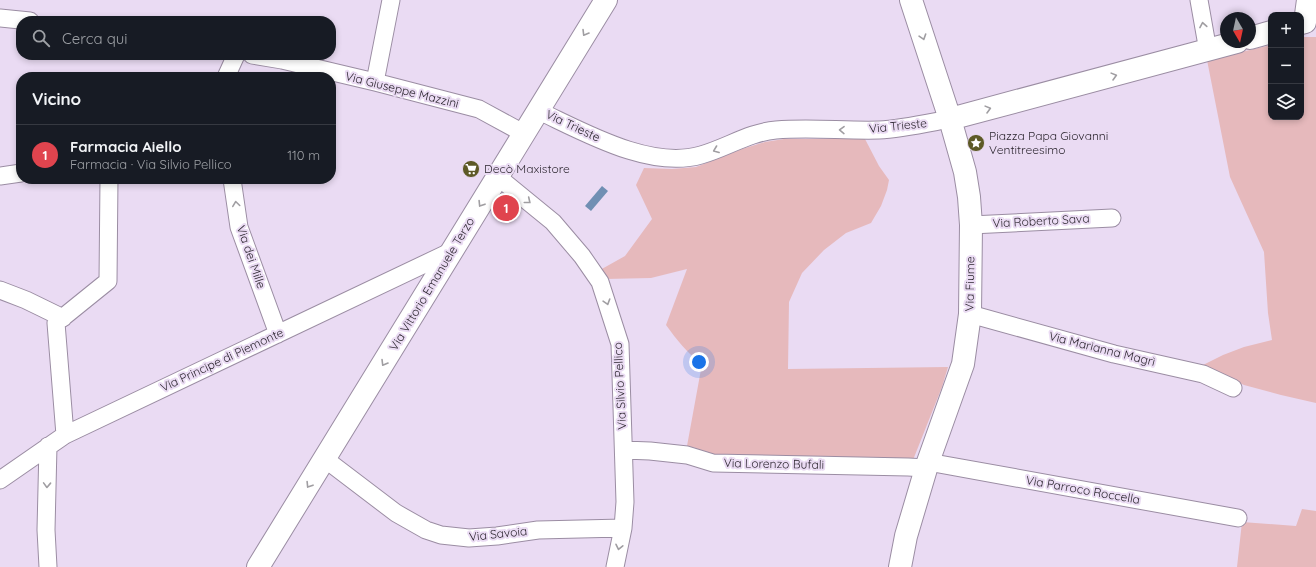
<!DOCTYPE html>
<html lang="it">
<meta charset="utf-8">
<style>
:root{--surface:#171b24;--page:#242831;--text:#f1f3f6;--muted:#9ea1a6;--line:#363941;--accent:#1a73e8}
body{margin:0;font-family:Quicksand,sans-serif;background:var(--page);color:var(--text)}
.controls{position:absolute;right:12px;top:12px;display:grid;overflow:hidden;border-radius:8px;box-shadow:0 2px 6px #0003}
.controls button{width:36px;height:36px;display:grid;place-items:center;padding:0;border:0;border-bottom:1px solid var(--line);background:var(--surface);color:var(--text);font:20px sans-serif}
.compass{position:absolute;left:1220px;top:12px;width:36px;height:36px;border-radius:50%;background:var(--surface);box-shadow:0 2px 6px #0003;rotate:171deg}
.you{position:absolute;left:699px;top:362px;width:14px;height:14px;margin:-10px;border:3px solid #fff;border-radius:50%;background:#1a73e8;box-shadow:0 0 0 6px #1a73e833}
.badge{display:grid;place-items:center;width:26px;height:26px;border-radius:50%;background:var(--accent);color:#fff;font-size:13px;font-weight:700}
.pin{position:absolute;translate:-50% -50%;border:2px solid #fff;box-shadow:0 1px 4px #0006}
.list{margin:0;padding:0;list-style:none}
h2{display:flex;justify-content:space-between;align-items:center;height:52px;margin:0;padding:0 16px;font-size:17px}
h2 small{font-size:13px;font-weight:400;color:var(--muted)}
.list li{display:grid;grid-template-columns:26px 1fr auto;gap:12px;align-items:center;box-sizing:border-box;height:60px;padding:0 16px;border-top:1px solid var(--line)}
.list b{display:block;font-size:15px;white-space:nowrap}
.list p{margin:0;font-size:13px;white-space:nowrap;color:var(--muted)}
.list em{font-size:13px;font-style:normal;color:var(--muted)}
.icon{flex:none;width:22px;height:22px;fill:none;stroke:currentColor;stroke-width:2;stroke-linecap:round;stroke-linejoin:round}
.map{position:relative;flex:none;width:1316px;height:567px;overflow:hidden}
.search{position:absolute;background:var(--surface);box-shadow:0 2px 6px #0003;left:16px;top:16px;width:320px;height:44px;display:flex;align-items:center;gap:10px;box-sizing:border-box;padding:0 14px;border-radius:16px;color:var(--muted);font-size:15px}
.panel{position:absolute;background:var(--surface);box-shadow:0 2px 6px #0003;left:16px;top:72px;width:320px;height:112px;border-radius:16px}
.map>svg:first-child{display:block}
.green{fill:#e6b9bc}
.water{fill:#708fb3}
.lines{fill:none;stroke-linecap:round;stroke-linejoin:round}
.street-casing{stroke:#9b8da3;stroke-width:19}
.secondary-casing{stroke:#9b8da3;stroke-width:24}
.street{stroke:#fff;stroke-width:17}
.secondary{stroke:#fff;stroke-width:22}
.oneway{stroke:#a09ea2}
.labels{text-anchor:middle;stroke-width:4;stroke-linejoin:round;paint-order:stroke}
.street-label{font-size:12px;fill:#2d2730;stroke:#eadbf3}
.poi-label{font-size:12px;fill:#2d2730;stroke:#eadbf3;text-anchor:start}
</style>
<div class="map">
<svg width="1316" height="567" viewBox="0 0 1316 567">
<rect width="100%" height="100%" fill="#eadbf3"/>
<!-- green -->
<path class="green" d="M 1301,37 L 1316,37 L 1316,403 L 1281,395 L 1244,385 L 1201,366 L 1223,355 L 1244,347 L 1272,340 L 1268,313 L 1264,252 L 1230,177 L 1207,60 L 1271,45 L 1271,117 L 1301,117 Z
M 784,139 L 865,139 L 879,166 L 889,180 L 887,190 L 881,206 L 871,223 L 846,233 L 824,250 L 802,273 L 789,302 L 788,369 L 948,367 L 942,387 L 913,460 L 713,456 L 695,452 L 696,448 L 687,446 L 702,364 C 687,353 677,340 666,325 L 687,269 L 651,278 L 605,279 L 600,270 L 625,256 L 652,219 L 636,185 L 644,168 L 672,169 L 696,167 L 742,149 L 765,142 Z
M 1302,509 L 1316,511 L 1316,567 L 1237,567 L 1242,522 L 1296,526 Z"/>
<!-- water -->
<path class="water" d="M 602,186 L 608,191 L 591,211 L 585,206 Z"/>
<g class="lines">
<!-- street casing -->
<g class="street-casing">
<path id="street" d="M 1199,0 L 1208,51
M 0,18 L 30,21
M 252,55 L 282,60 L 375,82 L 479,109 L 525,134
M 226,77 L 236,55
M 375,82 L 391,0
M 539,111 C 584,132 650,170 701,155 C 726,148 750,132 776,130 C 810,127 844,131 879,130 C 901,129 928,123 950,119
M 0,176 L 21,173
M 498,177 L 553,222 L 582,256 L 600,282 L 620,344 L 625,502 L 623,528 L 615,567
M 232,179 L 239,227 L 278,334
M 971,225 L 1112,218
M 0,290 L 26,300 L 63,318
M 970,314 L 1114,354 L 1203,374 L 1233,388
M 65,435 L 56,323 L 108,281 L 109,179
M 624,450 L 650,451 L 687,455 L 713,463 L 908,467 L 926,468
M 325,459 L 396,513 L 426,530 L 441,535 L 469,538 L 497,536 L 538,530 L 623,528
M 928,462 L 1238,518
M 0,480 L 65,435 L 452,251
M 48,567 L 46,530 L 48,446"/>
</g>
<!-- secondary casing -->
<g class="secondary-casing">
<path id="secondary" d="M 1301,23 L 1305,22 L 1308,0
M 1250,38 L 1271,32
M 950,119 L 1237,42
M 258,567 L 606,0
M 900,567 L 906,536 L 928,462 L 963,364 L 970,314 L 971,225 L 969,197 L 965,172 L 950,119 L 911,0"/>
</g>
<!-- street -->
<use href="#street" class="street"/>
<!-- secondary -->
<use href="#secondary" class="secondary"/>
</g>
<!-- one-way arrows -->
<defs><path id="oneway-chevron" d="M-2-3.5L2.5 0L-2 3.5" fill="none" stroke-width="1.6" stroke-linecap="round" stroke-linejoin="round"/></defs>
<g class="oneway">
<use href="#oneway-chevron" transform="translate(1203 25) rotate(-100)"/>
<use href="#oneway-chevron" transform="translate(585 33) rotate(121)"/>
<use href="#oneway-chevron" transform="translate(923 37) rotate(72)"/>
<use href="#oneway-chevron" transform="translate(1114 76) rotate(-15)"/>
<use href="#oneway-chevron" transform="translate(988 109) rotate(-15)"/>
<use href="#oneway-chevron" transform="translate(842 130) rotate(-179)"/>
<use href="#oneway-chevron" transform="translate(716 150) rotate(159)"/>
<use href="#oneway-chevron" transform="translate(528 201) rotate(39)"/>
<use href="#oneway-chevron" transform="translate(236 204) rotate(-98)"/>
<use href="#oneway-chevron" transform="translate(481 204) rotate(122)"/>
<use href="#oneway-chevron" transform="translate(607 302) rotate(73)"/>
<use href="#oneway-chevron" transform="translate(384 363) rotate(121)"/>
<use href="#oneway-chevron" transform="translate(47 485) rotate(92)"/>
<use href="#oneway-chevron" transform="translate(309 485) rotate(122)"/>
<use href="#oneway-chevron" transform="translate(619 547) rotate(102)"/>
</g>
<!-- icons -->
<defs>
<g id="sight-disc" transform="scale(0.9)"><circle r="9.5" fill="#5d5926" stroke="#eadbf3"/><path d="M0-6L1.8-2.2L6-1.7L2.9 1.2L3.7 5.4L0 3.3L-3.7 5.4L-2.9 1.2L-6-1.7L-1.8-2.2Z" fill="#fff"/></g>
<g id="supermarket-disc" transform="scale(0.9)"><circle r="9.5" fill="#5d5926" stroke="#eadbf3"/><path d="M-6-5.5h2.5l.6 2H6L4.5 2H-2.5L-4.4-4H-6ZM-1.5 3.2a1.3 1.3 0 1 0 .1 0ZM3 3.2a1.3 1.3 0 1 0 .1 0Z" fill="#fff"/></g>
</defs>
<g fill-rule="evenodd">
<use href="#sight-disc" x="976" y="143"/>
<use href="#supermarket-disc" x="471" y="169"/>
</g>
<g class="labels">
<!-- street labels -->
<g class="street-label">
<text transform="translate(402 90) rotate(14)" y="4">Via Giuseppe Mazzini</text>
<text transform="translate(573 126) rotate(25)" y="4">Via Trieste</text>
<text transform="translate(898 126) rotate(-6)" y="4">Via Trieste</text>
<text transform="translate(1041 221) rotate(-3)" y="4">Via Roberto Sava</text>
<text transform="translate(251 257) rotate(71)" y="4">Via dei Mille</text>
<text transform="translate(432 284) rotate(-59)" y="4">Via Vittorio Emanuele Terzo</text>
<text transform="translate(970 284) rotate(-89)" y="4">Via Fiume</text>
<text transform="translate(1102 349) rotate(14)" y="4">Via Marianna Magrì</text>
<text transform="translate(222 360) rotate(-25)" y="4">Via Principe di Piemonte</text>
<text transform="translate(620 386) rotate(-93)" y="4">Via Silvio Pellico</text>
<text transform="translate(774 464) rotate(1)" y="4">Via Lorenzo Bufali</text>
<text transform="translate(1083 490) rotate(10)" y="4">Via Parroco Roccella</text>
<text transform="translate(498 534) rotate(-6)" y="4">Via Savoia</text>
</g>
<!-- poi labels -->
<g class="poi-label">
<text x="989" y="140">Piazza Papa Giovanni<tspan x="989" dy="14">Ventitreesimo</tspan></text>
<text x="484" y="173">Decò Maxistore</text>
</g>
</g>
</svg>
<div class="controls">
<button>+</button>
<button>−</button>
<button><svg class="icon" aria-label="layers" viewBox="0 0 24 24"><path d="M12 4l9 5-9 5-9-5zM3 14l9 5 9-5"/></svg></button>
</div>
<svg class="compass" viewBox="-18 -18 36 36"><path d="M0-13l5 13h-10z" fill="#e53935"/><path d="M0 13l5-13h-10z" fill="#9ea1a6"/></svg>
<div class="you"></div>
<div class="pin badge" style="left:506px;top:208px;background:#e0444e">1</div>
<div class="search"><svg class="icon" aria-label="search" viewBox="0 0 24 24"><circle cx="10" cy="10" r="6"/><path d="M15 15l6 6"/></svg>Cerca qui</div>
<section class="panel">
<h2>Vicino<small></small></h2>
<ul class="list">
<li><span class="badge" style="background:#e0444e">1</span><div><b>Farmacia Aiello</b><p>Farmacia · Via Silvio Pellico</p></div><em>110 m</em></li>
</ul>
</section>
</div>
